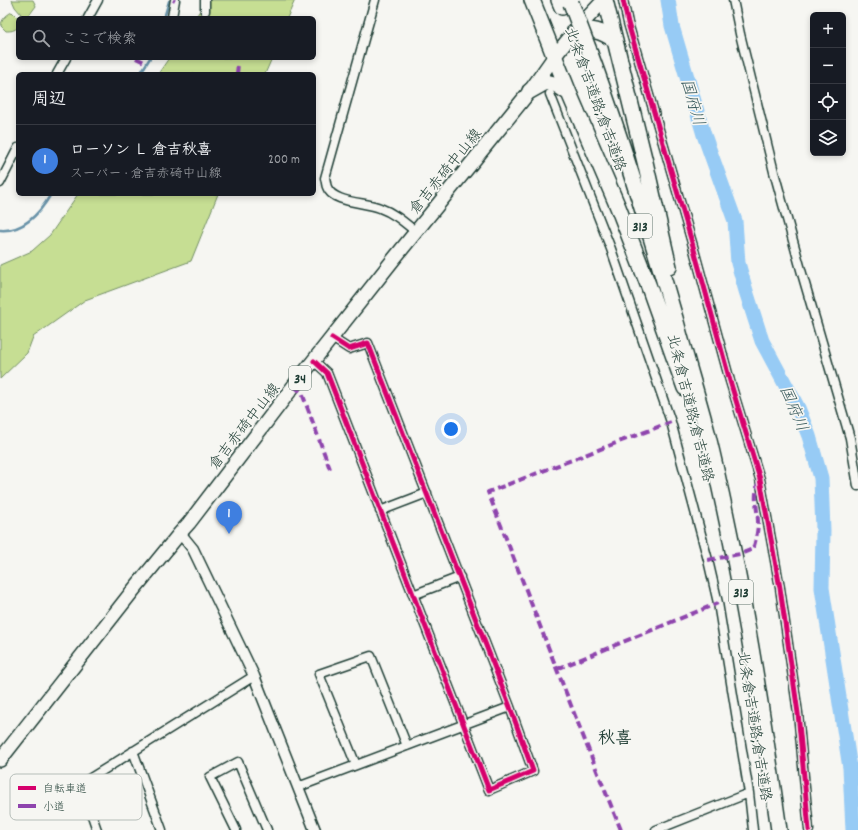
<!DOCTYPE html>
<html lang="ja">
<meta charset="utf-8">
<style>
:root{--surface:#171b24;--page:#242831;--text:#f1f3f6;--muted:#9ea1a6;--line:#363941;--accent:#d1495b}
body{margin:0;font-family:Dekko,"Klee One",sans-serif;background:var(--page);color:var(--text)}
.controls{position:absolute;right:12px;top:12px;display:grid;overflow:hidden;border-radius:6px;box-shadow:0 2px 6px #0003}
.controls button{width:36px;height:36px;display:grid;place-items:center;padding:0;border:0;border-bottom:1px solid var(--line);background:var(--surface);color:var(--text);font:20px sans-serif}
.you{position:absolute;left:451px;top:429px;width:14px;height:14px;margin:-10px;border:3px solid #fff;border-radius:50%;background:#1a73e8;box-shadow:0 0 0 6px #1a73e833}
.badge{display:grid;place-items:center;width:26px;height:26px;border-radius:50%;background:var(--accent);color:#fff;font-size:13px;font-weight:700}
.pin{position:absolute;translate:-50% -33px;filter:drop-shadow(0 1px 2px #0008)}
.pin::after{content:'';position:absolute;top:21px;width:14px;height:12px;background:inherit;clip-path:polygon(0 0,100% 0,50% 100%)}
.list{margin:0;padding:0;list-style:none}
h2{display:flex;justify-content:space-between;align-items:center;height:52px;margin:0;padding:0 16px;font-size:17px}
h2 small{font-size:13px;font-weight:400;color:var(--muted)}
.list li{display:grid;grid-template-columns:26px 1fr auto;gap:12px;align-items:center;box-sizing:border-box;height:72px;padding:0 16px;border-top:1px solid var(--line)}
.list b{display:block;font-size:15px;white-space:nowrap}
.list p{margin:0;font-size:13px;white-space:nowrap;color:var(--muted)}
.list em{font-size:13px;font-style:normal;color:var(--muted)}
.icon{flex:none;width:22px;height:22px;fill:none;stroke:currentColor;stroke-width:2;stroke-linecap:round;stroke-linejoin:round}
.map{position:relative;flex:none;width:858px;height:830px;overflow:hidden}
.search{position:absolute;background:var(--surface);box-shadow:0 2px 6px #0003;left:16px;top:16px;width:300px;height:44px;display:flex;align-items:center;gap:10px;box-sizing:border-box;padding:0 14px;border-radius:6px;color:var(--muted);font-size:15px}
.panel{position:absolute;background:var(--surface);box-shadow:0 2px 6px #0003;left:16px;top:72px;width:300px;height:124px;border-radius:6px}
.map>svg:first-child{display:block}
.green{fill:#c6de93;stroke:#728e64}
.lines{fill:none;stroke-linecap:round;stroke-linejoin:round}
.stream{stroke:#6792a8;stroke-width:2.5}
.river{stroke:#97cbf5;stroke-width:15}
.minor-casing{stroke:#1f3d34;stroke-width:11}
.tertiary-casing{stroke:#1f3d34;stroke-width:13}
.primary-casing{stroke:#1f3d34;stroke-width:16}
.motorway-casing{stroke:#1f3d34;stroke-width:18}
.minor{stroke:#f6f6f2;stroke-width:8}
.tertiary{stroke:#f6f6f2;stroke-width:10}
.primary{stroke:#f6f6f2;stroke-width:13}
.motorway{stroke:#f6f6f2;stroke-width:15}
.motorway-bridge-casing{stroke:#1f3d34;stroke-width:18;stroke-linecap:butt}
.motorway-bridge{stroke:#f6f6f2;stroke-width:15}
.quiet{stroke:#8e44ad;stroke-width:4;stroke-dasharray:8 4;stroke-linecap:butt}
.cycleway-casing{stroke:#f6f6f2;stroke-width:8}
.cycleway{stroke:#d6006c;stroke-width:5}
.labels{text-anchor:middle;stroke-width:3.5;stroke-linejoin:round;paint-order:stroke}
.shield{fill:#f6f6f2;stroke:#60746d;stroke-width:1}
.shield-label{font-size:14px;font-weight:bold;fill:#1f3d34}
.street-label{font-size:15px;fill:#1f3d34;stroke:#f6f6f2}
.water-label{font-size:16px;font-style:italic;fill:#37595b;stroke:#f6f6f2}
.quarter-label{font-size:17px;font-weight:bold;fill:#1f3d34;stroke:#f6f6f2}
.key{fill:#f6f6f2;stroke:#b6beb9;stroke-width:1}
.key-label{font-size:11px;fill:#1f3d34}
</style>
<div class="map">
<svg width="858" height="830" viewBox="0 0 858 830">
<rect width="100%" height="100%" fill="#f6f6f2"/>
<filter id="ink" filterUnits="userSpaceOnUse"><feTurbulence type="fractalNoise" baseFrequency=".025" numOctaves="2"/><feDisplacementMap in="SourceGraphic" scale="8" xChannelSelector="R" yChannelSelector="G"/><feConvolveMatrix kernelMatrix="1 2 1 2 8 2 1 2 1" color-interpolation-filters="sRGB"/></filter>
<g filter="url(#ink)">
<!-- green -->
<path class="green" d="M 12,0 L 33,0 L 36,6 L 27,18 L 18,18 L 18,27 C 14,31 11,31 6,31 L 1,26 C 1,20 6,15 12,12 L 17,17 L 21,14 L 15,7 Z
M 207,0 L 295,0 L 287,18 L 195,18 Z
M 169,58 L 272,58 L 265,74 L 158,74 Z
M 78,194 L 218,194 L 191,261 L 85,300 L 33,337 L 27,353 L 0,379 L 0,265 L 32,251 L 50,235 Z"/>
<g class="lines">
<!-- stream -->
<path class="stream" d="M 164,18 L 169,1
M 140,74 L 150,58
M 0,230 C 23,232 40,213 51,194"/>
<!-- river -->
<path class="river" d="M 668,0 L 672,26 L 704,135 L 735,221 L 738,263 L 746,291 L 762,341 L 798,408 L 809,436 L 821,478 L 823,530 L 822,588 L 850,768 L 853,830"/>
<!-- minor casing -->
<g class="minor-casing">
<path id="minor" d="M 375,0 L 325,178 C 326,181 326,185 327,187 C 332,203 367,202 380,208 C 394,213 405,223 416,232
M 623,0 L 628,23 L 693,246 L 730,381 L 760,479 L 780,588 L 798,713 L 809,830
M 733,0 L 740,34 L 774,172 L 803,277 L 850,438 L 858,486
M 205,11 L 205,0
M 172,17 L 175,0
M 88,18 L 98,0
M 57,74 L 66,58
M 550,94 L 611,249 L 671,422 L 708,560 L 718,603 L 749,793 L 753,830
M 0,183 L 18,148
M 314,361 L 327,373 L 489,790 L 533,771 L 510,707 L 368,343 L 349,349 L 332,338
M 380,511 L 427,493
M 413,595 L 460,577
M 133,751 L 162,830
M 356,765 L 319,674 L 371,656 L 407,746
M 298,787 L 510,707
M 97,830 L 81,784 L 254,676
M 236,830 L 210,777 L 238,762 L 267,830
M 656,830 L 749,793"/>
</g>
<!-- tertiary casing -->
<g class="tertiary-casing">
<path id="tertiary" d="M 180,533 L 193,549 L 254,676 L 315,830"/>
</g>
<!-- primary casing -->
<g class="primary-casing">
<path id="primary" d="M 0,760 L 131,593 L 180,533 L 189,523 L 299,379 L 393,260 L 530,91 L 554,57 L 575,31 L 604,0"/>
</g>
<!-- motorway casing -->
<g class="motorway-casing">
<path id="motorway" d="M 532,0 L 569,93 L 618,207 L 649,287 L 685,388
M 559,0 L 562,7
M 605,0 L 645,162 L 669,267
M 575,31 C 592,28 601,31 615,40
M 588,48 C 621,137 649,228 675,318 C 685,356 697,394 707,432 C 739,563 760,696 779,830
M 530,91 L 546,82 L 557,85 L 569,93"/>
</g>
<!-- minor -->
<use href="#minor" class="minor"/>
<!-- tertiary -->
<use href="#tertiary" class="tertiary"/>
<!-- primary -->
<use href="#primary" class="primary"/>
<!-- motorway -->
<use href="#motorway" class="motorway"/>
<!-- motorway-bridge casing -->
<g class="motorway-bridge-casing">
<path id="motorway-bridge" d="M 571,3 L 588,48"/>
</g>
<!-- motorway-bridge -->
<use href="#motorway-bridge" class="motorway-bridge"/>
<!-- quiet -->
<path class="quiet" d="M 173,0 L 175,1
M 136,58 L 144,62
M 237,74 L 238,64
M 294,386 L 302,393 L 330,469
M 708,560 L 740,554 L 753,549 C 756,540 758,530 758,521 C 757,505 753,497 759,481
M 557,669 L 718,603
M 621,830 C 575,718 532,605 488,492 L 671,422"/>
<!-- cycleway casing -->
<g class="cycleway-casing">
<path id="cycleway" d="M 623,0 L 628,23 L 693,246 L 730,381 L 760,479 L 780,588 L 798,713 L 809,830
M 314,361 L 327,373 L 489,790 L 533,771 L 510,707 L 368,343 L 349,349 L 332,338"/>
</g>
<!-- cycleway -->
<use href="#cycleway" class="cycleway"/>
</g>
</g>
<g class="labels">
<!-- shield labels -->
<g class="shield">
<rect x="628" y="214" width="24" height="24" rx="3"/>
<rect x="289" y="366" width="22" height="24" rx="3"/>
<rect x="729" y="580" width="24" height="24" rx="3"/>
</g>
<g class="shield-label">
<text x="640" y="231">313</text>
<text x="300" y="383">34</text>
<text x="741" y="597">313</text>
</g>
<!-- street labels -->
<g class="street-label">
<text transform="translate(596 99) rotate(70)" y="5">北条倉吉道路;倉吉道路</text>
<text transform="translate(445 171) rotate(-51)" y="5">倉吉赤碕中山線</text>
<text transform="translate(691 408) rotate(76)" y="5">北条倉吉道路;倉吉道路</text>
<text transform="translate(244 426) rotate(-52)" y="5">倉吉赤碕中山線</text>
<text transform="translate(755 726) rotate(81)" y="5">北条倉吉道路;倉吉道路</text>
</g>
<!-- water labels -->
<g class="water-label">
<text transform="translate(694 102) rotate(74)" y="6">国府川</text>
<text transform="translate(795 408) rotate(67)" y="6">国府川</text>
</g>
<!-- quarter labels -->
<g class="quarter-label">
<text x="615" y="743">秋喜</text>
</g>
</g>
<!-- legend -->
<rect x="10" y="774" width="132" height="46" rx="6" class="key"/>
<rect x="18" y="786" width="18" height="4" fill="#d6006c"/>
<rect x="18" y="804" width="18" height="4" fill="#8e44ad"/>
<g class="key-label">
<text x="43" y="792">自転車道</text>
<text x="43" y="810">小道</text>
</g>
</svg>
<div class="controls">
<button>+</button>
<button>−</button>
<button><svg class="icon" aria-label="locate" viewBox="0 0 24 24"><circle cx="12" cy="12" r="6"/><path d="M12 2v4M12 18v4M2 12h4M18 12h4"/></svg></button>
<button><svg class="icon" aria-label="layers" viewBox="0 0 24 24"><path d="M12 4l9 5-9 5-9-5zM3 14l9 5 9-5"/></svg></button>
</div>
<div class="you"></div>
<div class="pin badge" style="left:229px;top:534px;background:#3f7fe0">1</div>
<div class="search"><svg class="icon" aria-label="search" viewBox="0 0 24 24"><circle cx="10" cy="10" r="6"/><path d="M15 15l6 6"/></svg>ここで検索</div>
<section class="panel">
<h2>周辺<small></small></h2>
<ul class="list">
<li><span class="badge" style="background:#3f7fe0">1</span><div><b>ローソン Ｌ 倉吉秋喜</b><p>スーパー · 倉吉赤碕中山線</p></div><em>200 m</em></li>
</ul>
</section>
</div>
